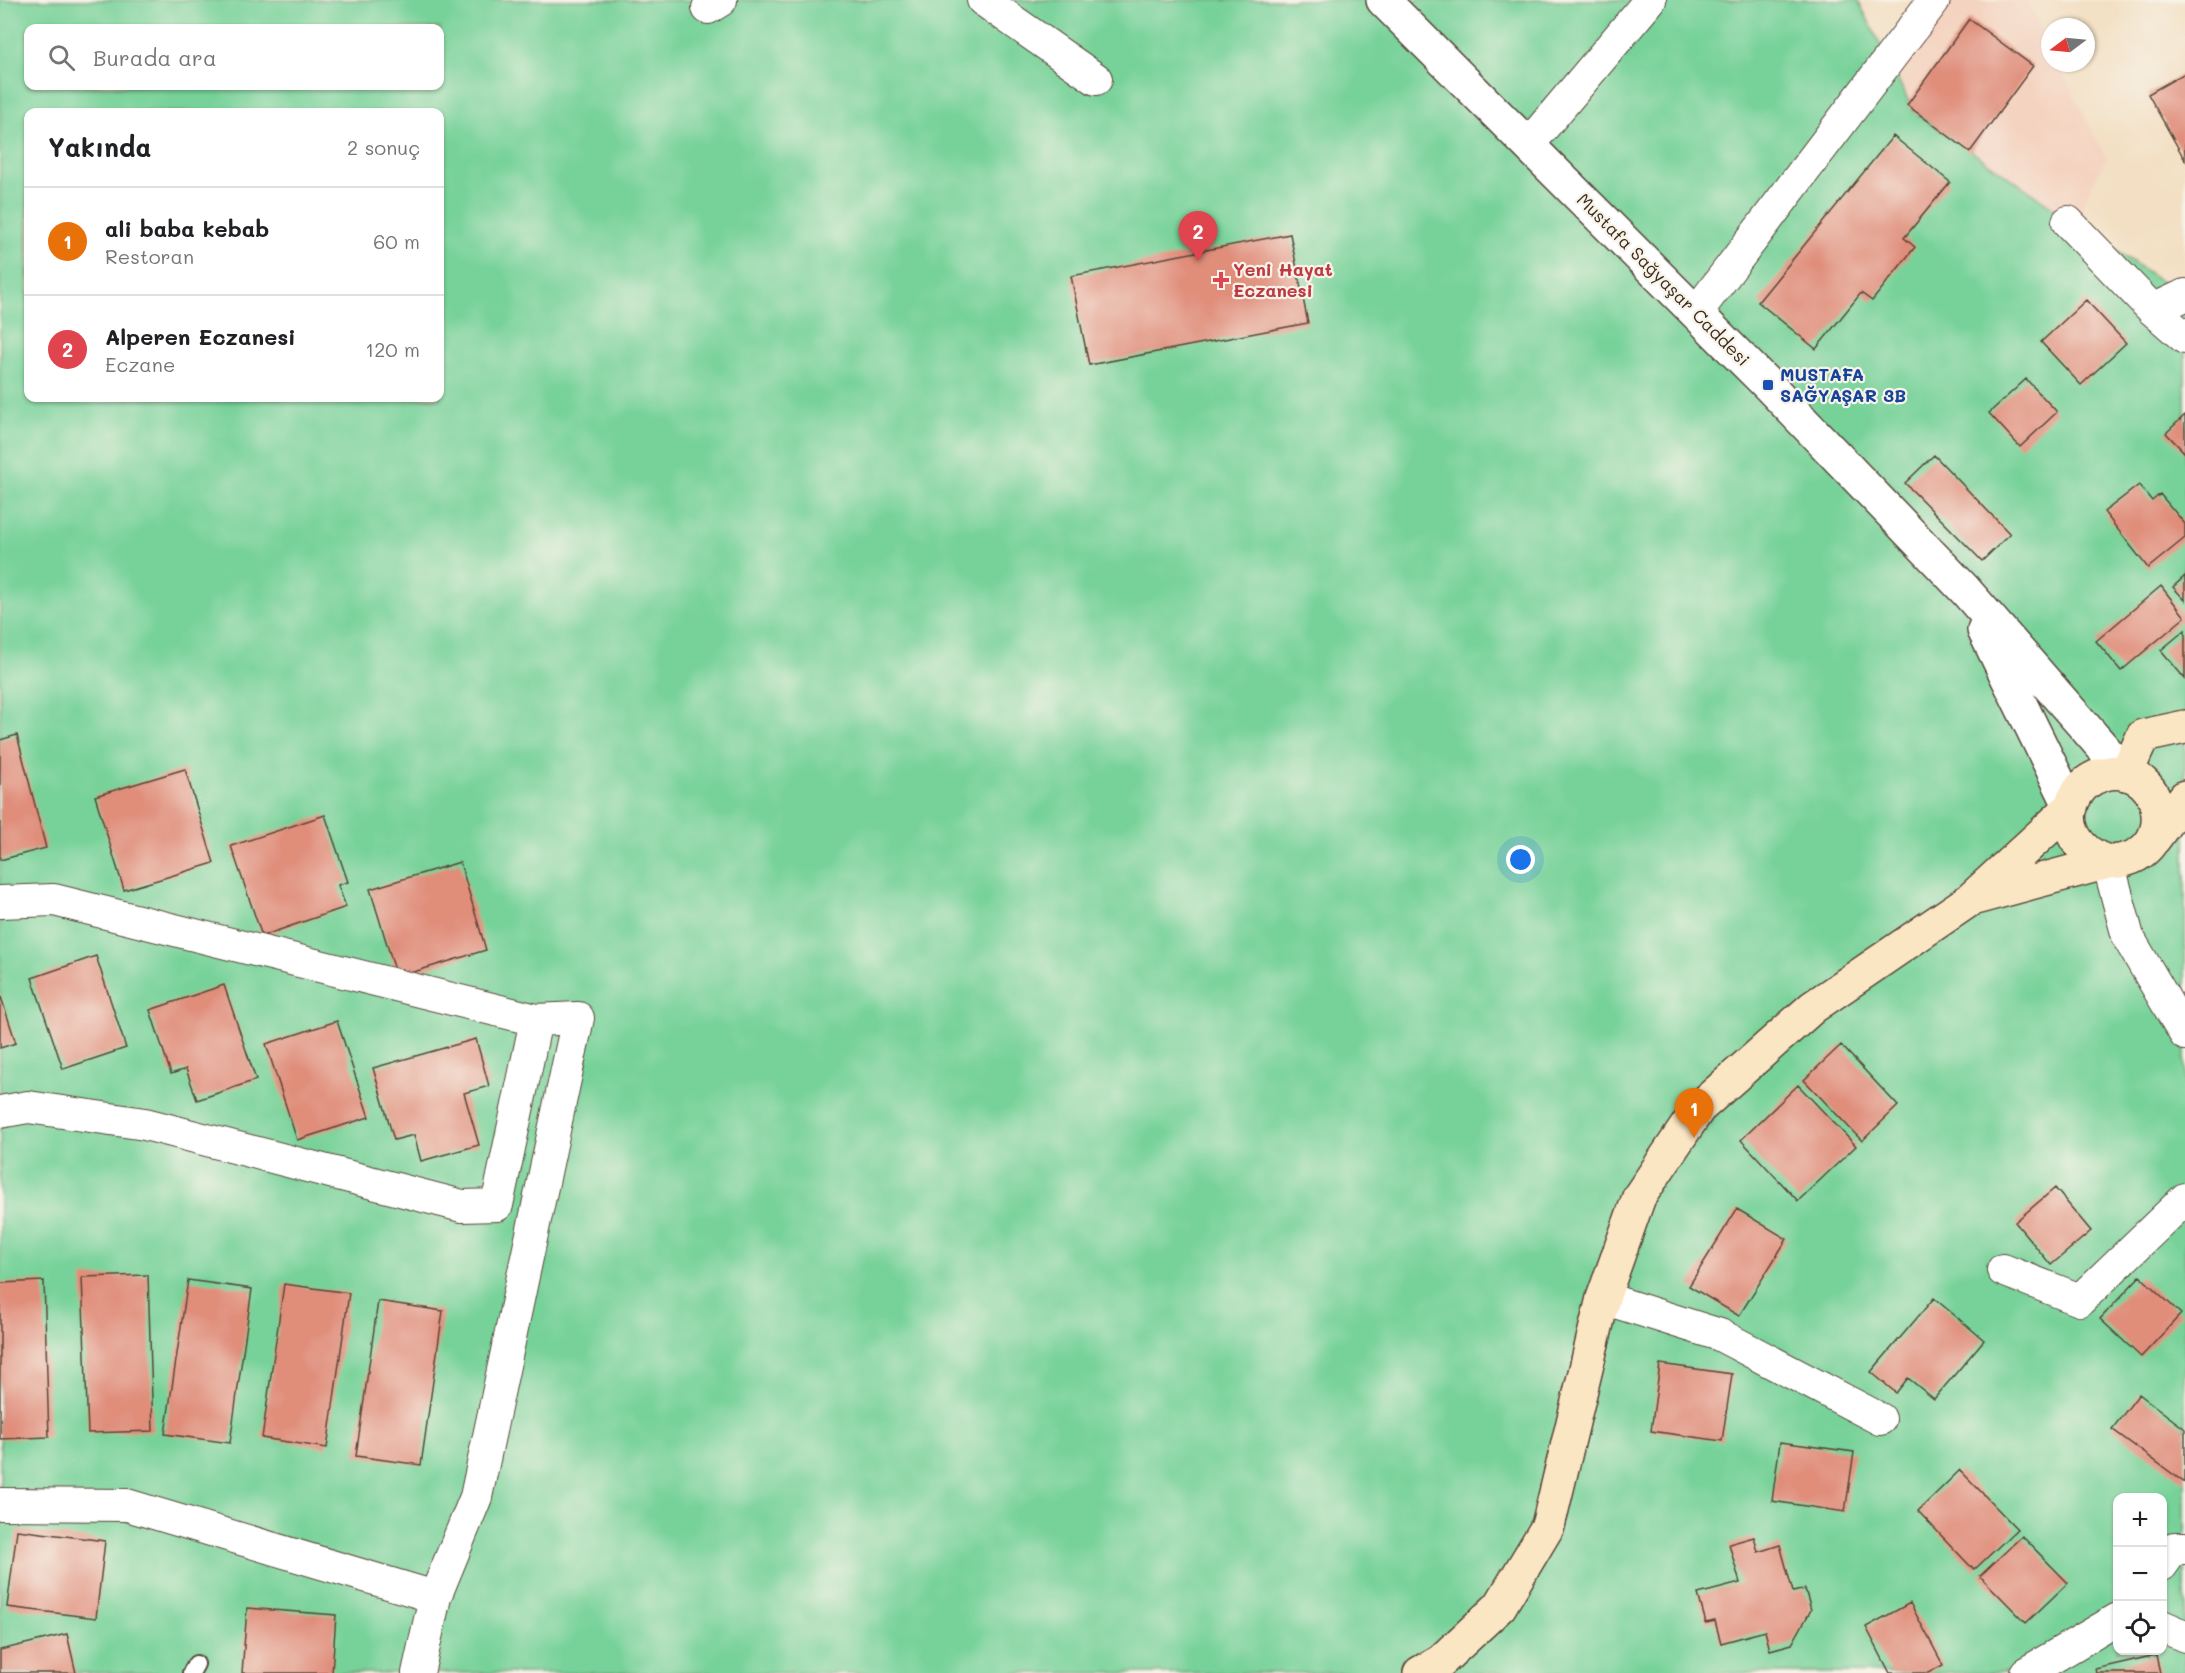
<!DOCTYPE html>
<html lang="tr">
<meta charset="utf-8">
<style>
:root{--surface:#fff;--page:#f6f6f6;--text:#202124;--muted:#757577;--line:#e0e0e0;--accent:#7c3aed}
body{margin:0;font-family:Mali,sans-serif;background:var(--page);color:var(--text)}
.controls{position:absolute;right:18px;bottom:18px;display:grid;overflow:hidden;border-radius:12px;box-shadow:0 2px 4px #0004}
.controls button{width:54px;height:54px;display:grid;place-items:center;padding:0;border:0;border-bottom:2px solid var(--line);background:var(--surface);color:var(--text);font:30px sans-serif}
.compass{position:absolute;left:2041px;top:18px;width:54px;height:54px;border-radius:50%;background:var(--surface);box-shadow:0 2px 4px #0004;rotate:254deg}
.you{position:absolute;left:1521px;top:860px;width:21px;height:21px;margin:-15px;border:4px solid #fff;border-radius:50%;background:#1a73e8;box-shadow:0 0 0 9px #1a73e833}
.badge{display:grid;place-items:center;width:39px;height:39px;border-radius:50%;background:var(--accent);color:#fff;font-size:20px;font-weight:700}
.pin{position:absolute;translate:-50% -50px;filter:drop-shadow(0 2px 3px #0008)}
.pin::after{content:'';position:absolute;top:32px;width:21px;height:18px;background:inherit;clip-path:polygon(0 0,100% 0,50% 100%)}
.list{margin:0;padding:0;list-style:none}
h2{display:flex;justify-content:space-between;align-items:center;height:78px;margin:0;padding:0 24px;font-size:26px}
h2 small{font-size:20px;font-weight:400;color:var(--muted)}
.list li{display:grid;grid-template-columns:39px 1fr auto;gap:18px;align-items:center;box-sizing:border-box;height:108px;padding:0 24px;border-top:2px solid var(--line)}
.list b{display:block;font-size:22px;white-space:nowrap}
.list p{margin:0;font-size:20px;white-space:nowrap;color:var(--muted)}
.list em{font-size:20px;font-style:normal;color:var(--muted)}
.icon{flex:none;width:33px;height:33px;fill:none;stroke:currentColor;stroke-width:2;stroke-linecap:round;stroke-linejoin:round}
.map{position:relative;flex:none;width:2185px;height:1673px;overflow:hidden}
.search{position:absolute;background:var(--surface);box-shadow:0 2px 4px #0004;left:24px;top:24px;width:420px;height:66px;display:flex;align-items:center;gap:15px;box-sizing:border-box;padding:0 21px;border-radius:12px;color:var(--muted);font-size:22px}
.panel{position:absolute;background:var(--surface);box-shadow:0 2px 4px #0004;left:24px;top:108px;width:420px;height:294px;border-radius:12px}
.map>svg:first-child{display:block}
.built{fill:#f4d3c0}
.green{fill:#77d299;stroke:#597e5c;stroke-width:1.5;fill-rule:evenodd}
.building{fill:#e08d7a}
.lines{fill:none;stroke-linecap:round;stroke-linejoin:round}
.service-casing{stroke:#574537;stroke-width:20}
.minor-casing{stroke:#574537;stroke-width:34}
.tertiary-casing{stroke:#574537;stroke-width:36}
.secondary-casing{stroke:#574537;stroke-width:36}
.service{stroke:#fff;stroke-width:16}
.minor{stroke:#fff;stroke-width:32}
.tertiary{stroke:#fff;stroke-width:33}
.secondary{stroke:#fbe6c4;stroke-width:33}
.health-dot{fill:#e0444e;stroke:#f7f3e8;stroke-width:2}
.transit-dot{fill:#1a4fb4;stroke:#f7f3e8;stroke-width:2}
.labels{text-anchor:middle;stroke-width:4.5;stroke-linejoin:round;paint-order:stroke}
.health-label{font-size:18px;font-weight:bold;fill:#be3a42;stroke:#f7f3e8;text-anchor:start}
.street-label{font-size:18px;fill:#3b2a1e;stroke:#f7f3e8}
.transit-label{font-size:18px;font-weight:bold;fill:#164399;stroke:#f7f3e8;text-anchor:start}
</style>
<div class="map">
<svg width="2185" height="1673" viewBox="0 0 2185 1673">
<rect width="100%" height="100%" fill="#f7f3e8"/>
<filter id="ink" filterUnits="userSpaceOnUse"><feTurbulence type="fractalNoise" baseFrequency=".0167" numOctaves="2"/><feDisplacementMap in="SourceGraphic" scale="12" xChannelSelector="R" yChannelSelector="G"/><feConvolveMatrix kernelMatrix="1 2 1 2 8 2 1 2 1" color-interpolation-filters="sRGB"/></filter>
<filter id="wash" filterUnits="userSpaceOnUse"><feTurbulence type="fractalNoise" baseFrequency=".008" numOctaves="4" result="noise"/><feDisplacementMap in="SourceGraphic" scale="24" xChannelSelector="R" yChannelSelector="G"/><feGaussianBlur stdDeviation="1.35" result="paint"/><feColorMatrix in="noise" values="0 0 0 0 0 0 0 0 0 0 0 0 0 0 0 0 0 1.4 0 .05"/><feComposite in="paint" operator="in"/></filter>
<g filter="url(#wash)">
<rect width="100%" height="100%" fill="#f3dfc3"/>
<!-- built -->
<path class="built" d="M 1953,0 L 2027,0 L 2050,47 L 2050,63 L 2058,63 L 2106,158 L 2045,282 L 1733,300 Z"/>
<!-- green -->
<path class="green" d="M 0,0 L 1858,0 L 1914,112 L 2185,298 L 2185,1673 L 0,1673 ZM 28,28 L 440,28 L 440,86 L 28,86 ZM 28,112 L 440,112 L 440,398 L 28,398 ZM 2118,1498 L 2162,1498 L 2162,1650 L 2118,1650 Z"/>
<g id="blocks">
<!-- building -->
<path class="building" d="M 1969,19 L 2033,66 L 1970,152 L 1907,105 Z
M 2185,73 L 2185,160 L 2148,94 Z
M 1893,136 L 1950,182 L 1904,238 L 1915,247 L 1872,301 L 1861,293 L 1816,349 L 1758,302 Z
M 1290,234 L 1308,323 L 1089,365 L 1071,276 Z
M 2086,300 L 2126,343 L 2081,385 L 2041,342 Z
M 2026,379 L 2057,412 L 2020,447 L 1989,413 Z
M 2185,415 L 2185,453 L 2166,433 Z
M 1934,455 L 2010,534 L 1982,561 L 1905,483 Z
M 2139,485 L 2152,501 L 2160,494 L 2185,524 L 2185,538 L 2148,568 L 2104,512 Z
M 2185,576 L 2185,600 L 2173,587 Z
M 2161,586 L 2185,617 L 2121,671 L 2096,641 Z
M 2185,630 L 2185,679 L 2161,650 Z
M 17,735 L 46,848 L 0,860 L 0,740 Z
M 185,769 L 214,863 L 124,890 L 95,796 Z
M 325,815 L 348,882 L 338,885 L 346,907 L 262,936 L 231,846 Z
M 460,862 L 486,950 L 397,977 L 370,889 Z
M 96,956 L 126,1048 L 63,1069 L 32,978 Z
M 224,985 L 256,1080 L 197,1100 L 186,1069 L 171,1074 L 150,1010 Z
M 0,994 L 16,1043 L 0,1048 Z
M 337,1021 L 369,1117 L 297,1140 L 266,1044 Z
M 476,1039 L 489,1086 L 464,1093 L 479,1145 L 421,1161 L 414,1135 L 394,1140 L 373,1068 Z
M 1841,1045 L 1898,1106 L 1862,1141 L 1804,1080 Z
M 1798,1085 L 1856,1146 L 1798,1201 L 1741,1140 Z
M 2055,1188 L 2091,1231 L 2051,1265 L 2015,1222 Z
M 1737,1209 L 1787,1239 L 1739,1316 L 1689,1286 Z
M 148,1275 L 153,1431 L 88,1433 L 82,1277 Z
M 2140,1276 L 2181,1314 L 2141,1357 L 2100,1319 Z
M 188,1280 L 252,1289 L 230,1443 L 165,1434 Z
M 44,1281 L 49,1437 L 0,1439 L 0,1283 Z
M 284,1284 L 349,1293 L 327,1448 L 262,1438 Z
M 1934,1298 L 1984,1340 L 1934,1399 L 1908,1378 L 1896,1393 L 1871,1372 Z
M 378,1301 L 443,1311 L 421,1465 L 356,1456 Z
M 1660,1364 L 1732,1374 L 1722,1441 L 1651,1431 Z
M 2139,1394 L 2185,1429 L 2185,1483 L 2112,1429 Z
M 1780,1442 L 1854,1452 L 1845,1512 L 1772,1501 Z
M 1960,1470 L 2017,1529 L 1974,1570 L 1918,1511 Z
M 17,1530 L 105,1541 L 96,1618 L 7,1607 Z
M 2022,1536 L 2068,1583 L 2026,1623 L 1980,1576 Z
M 1754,1537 L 1758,1552 L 1780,1545 L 1793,1592 L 1805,1589 L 1811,1610 L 1792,1644 L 1770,1650 L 1765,1631 L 1721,1643 L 1715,1621 L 1706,1623 L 1698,1594 L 1740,1583 L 1729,1544 Z
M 1910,1603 L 1943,1665 L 1928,1673 L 1890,1673 L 1866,1627 Z
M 247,1608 L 336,1615 L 332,1673 L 242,1673 Z
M 67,1634 L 76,1673 L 0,1673 L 0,1650 Z
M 2156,1655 L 2160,1673 L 2096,1673 L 2095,1669 Z"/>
</g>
</g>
<g filter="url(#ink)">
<use href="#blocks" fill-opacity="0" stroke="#574537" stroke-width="1.5"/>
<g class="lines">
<!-- service casing -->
<g class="service-casing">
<path id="service" d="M 191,1673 L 196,1664"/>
</g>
<!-- minor casing -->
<g class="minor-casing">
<path id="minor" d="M 983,0 L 1096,79
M 708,8 L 721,0
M 1529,144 L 1650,0
M 2068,222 L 2153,310 L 2185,338
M 2153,310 L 2185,295
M 1696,313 L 1934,0
M 2108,862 L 2128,937 L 2185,1034
M 0,902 L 54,900 L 536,1020 L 578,1018 L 476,1497 L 435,1597 L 418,1673
M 0,1112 L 28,1107 L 145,1124 L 462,1206 L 497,1205 L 536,1020
M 2003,1270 L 2080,1300 L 2185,1199
M 1603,1298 L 1720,1335 L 1880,1419
M 0,1504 L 127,1505 L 435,1597
M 2162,1565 L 2174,1548 L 2185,1548
M 2162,1626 L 2185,1636
M 2026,1673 L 2118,1619"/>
</g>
<!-- tertiary casing -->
<g class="tertiary-casing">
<path id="tertiary" d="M 1383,0 L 1768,385 L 1965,590 L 2126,774
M 1984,630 L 2071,807"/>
</g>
<!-- secondary casing -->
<g class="secondary-casing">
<path id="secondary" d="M 2126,774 L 2143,736 L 2185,727
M 2154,839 L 2185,797
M 1975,898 L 2108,862 C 2183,861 2166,764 2109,773 C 2098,775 2089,779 2081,788 C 2056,818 2074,851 2108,862
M 1420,1673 L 1441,1661 L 1500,1606 L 1548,1526 L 1603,1298 L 1639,1197 L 1699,1108 L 1813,1007 L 1971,899 L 2071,807"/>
</g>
<!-- service -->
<use href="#service" class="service"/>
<!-- minor -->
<use href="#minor" class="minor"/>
<!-- tertiary -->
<use href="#tertiary" class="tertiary"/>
<!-- secondary -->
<use href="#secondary" class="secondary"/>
</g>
</g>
<!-- markers -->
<path class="health-dot" d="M1218 271h6v6h6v6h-6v6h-6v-6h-6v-6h6z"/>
<rect class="transit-dot" x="1762" y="379" width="12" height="12" rx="3"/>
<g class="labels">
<!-- health labels -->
<g class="health-label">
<text x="1233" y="276">Yeni Hayat<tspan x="1233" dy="21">Eczanesi</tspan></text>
</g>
<!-- street labels -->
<g class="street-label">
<text transform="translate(1663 280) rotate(45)" y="6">Mustafa Sağyaşar Caddesi</text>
</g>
<!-- transit labels -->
<g class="transit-label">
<text x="1780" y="381">MUSTAFA<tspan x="1780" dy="21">SAĞYAŞAR 3B</tspan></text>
</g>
</g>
</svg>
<div class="controls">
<button>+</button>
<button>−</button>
<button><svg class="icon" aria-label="locate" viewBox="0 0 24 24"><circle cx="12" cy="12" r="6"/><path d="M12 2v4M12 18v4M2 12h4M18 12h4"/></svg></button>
</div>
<svg class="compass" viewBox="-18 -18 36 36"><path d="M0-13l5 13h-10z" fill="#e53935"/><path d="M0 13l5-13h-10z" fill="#757577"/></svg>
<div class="you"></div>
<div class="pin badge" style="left:1694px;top:1138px;background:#e8710a">1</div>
<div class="pin badge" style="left:1198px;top:261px;background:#e0444e">2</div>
<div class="search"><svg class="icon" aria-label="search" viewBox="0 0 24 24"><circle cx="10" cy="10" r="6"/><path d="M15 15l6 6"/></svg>Burada ara</div>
<section class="panel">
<h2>Yakında<small>2 sonuç</small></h2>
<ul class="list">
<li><span class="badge" style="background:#e8710a">1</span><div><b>ali baba kebab</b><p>Restoran</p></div><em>60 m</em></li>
<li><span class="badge" style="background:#e0444e">2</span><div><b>Alperen Eczanesi</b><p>Eczane</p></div><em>120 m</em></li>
</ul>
</section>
</div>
